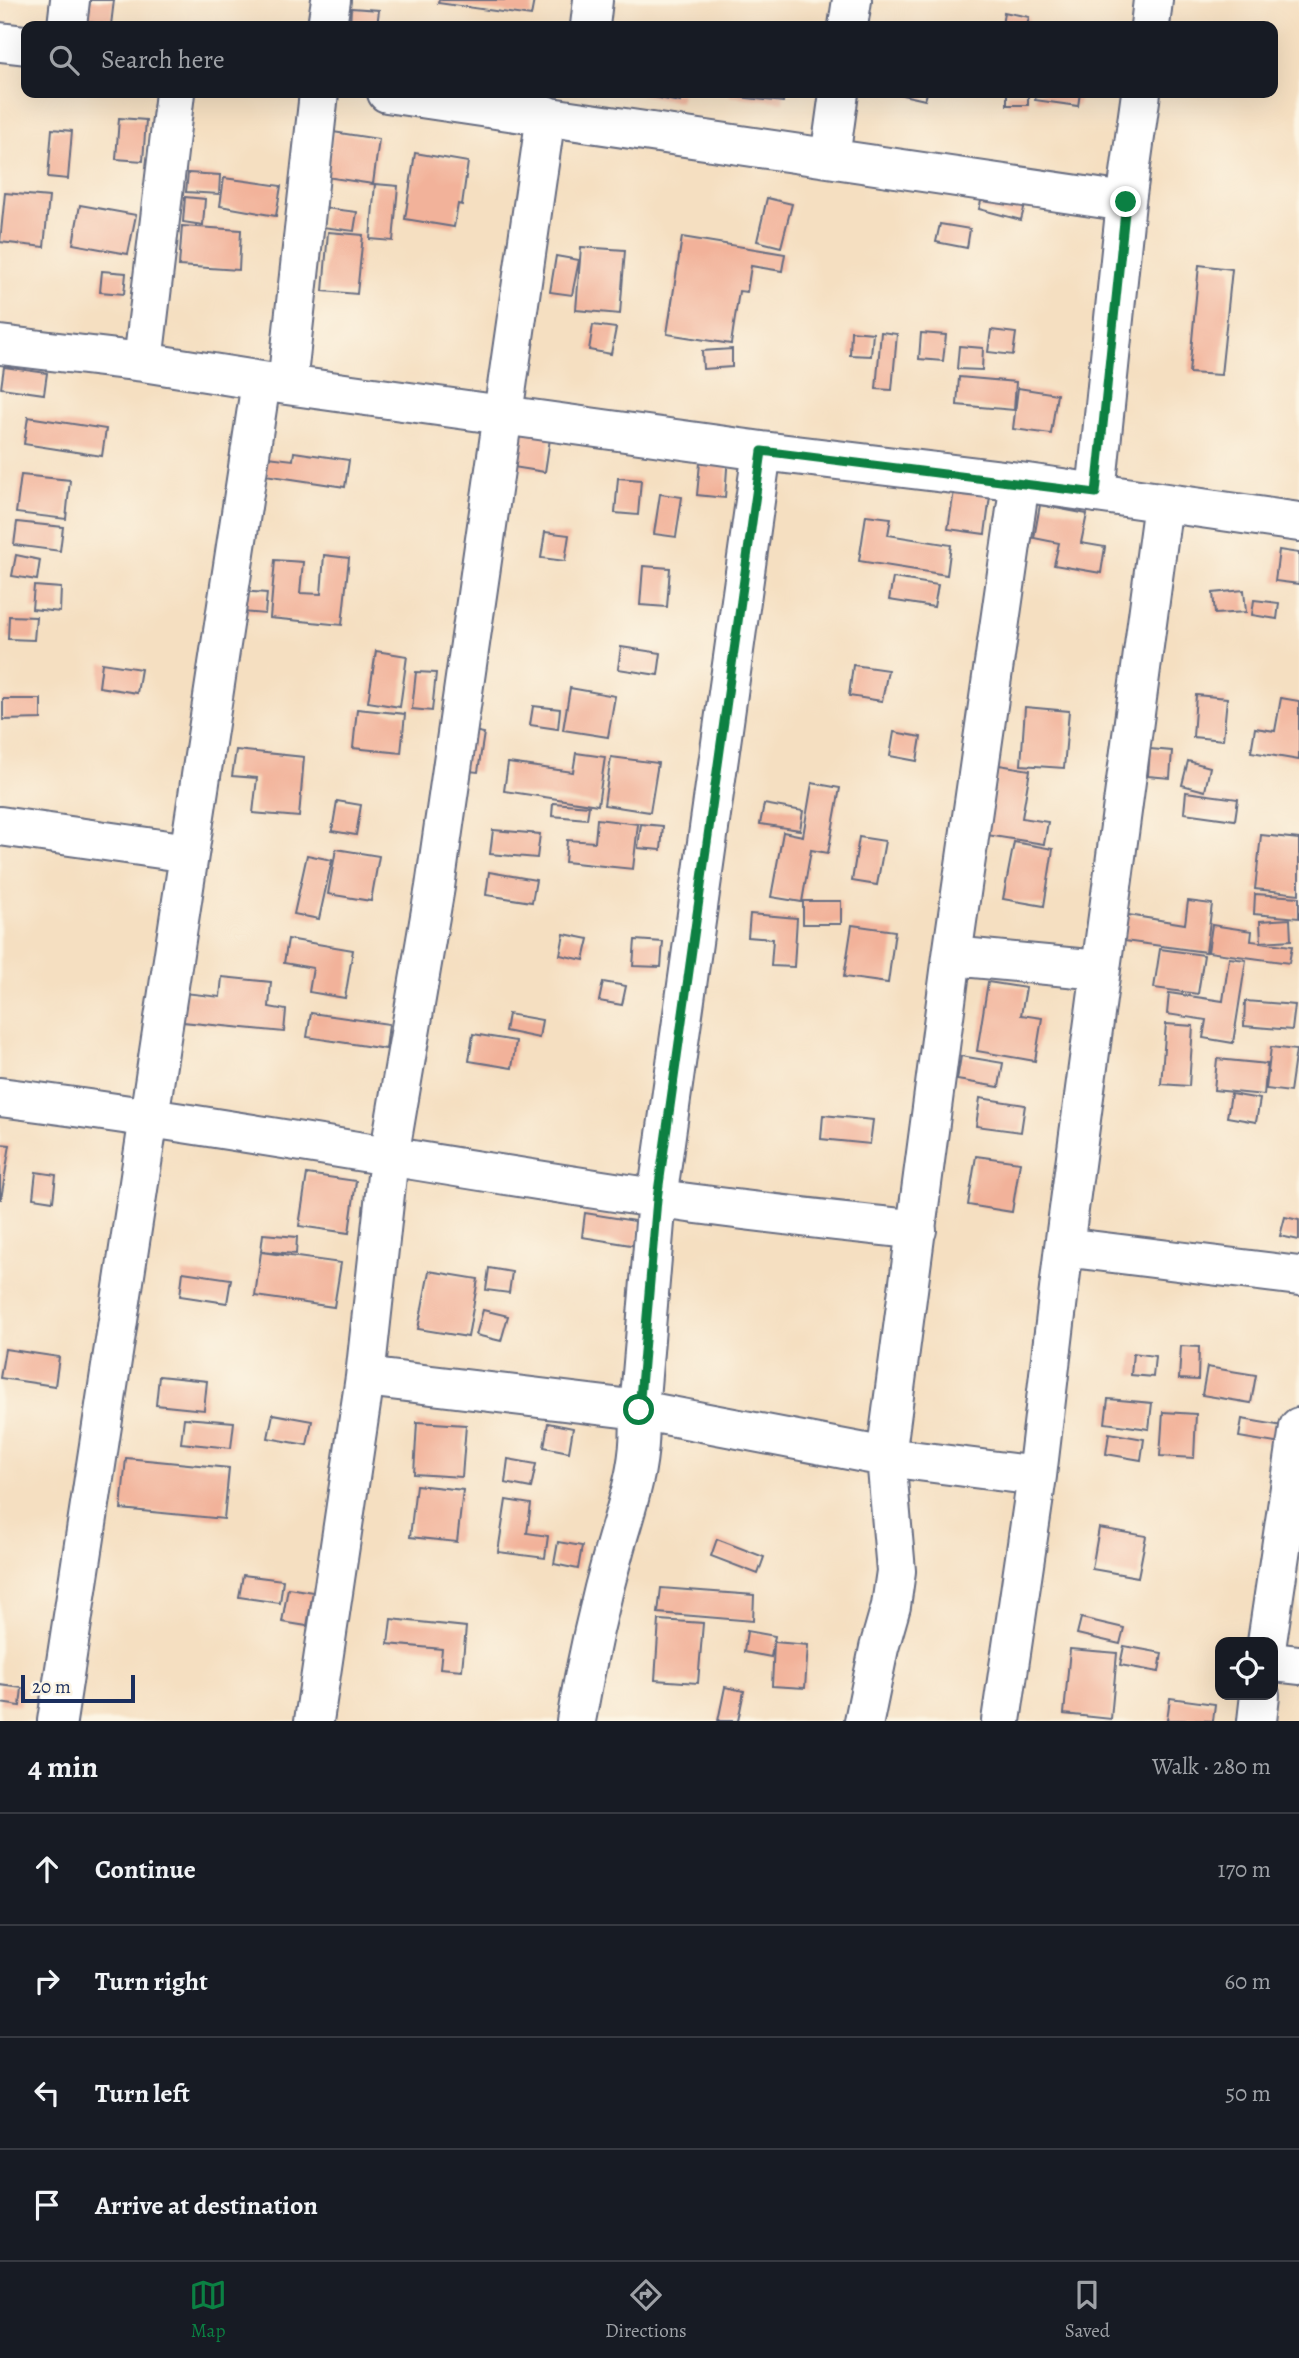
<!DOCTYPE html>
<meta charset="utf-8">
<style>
:root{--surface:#171b24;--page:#20242c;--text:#f1f3f6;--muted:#9ea1a6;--line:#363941;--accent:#0b8043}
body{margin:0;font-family:Alegreya,serif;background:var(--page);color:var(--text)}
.controls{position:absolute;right:21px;bottom:21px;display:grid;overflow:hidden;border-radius:14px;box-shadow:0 7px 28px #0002}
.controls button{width:63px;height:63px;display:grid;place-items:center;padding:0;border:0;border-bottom:2px solid var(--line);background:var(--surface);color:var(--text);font:35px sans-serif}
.scale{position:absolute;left:21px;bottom:18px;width:114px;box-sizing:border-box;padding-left:7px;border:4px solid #1b2f5e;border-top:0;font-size:19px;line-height:24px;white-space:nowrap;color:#1b2f5e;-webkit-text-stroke:5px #fcf5e5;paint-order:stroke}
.stop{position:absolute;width:21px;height:21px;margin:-16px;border:5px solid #0b8043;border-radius:50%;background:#fff}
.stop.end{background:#0b8043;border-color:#fff;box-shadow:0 2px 7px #0008}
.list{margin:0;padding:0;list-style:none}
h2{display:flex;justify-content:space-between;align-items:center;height:91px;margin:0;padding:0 28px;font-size:30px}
h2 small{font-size:23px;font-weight:400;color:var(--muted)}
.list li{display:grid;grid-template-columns:46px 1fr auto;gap:21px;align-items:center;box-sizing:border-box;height:112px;padding:0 28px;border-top:2px solid var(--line)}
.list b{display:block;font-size:26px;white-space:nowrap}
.list em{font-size:23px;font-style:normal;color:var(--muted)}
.icon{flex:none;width:38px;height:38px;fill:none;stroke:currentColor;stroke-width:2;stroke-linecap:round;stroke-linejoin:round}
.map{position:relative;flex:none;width:1299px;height:1721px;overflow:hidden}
.search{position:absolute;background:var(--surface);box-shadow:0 7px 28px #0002;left:21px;right:21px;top:21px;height:77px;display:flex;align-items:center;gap:18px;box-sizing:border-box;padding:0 24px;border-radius:14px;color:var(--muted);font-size:26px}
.sheet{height:539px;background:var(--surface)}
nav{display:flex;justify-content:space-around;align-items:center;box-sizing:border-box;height:98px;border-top:2px solid var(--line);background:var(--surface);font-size:19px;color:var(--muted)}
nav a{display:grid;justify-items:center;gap:4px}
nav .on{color:var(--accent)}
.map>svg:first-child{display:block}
.building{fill:#f2b29a}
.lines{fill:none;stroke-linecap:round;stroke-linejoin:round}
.minor-casing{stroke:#676d81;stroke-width:42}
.minor{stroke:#fff;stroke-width:38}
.route{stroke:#0b8043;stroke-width:9}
</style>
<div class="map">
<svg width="1299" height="1721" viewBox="0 0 1299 1721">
<rect width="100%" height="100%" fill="#fcf5e5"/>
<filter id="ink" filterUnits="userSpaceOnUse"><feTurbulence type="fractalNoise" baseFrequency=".0143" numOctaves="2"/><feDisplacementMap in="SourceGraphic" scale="14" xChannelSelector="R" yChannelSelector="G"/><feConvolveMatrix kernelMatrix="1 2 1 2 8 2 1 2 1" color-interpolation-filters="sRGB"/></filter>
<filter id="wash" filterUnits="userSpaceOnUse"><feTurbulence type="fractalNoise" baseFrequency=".00686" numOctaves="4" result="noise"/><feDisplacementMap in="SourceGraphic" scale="28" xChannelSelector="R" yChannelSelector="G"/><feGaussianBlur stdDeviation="1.57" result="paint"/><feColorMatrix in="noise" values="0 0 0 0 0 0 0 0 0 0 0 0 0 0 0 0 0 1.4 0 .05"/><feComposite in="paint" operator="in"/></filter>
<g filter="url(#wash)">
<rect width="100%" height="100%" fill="#f5dfc1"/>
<g id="blocks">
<!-- building -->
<path class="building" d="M 90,0 L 114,0 L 111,25 L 87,22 Z
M 439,0 L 534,0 L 531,16 L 438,3 Z
M 351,8 L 379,10 L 377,26 L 350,26 Z
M 1004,12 L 1029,17 L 1027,26 L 1002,26 Z
M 634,93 L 682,93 L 680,102 Z
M 730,93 L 784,93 L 783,102 L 730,96 Z
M 904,93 L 927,93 L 925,100 L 903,95 Z
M 1007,93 L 1028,93 L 1028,105 L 1007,105 Z
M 1036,93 L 1080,93 L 1078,106 L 1035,100 Z
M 119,118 L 146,120 L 143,161 L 116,159 Z
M 52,129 L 72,131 L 68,179 L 48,177 Z
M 333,132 L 379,139 L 373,184 L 326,177 Z
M 415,153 L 468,162 L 462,205 L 458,204 L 454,227 L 405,219 Z
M 188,173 L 220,175 L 219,194 L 186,192 Z
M 224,178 L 281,186 L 276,216 L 220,206 Z
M 375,184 L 398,186 L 393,241 L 370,239 Z
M 984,190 L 1026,201 L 1021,220 L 979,209 Z
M 5,193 L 49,197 L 44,247 L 0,242 Z
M 185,197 L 205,199 L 203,225 L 183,222 Z
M 767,198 L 792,204 L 781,247 L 757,241 Z
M 80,205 L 136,215 L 128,254 L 73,244 Z
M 325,208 L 357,212 L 354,231 L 322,227 Z
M 940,224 L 970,229 L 967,248 L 936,242 Z
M 182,226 L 241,230 L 239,270 L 179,266 Z
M 328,232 L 363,235 L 357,294 L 323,291 Z
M 682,237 L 785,254 L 782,271 L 751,266 L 747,292 L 739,291 L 731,344 L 667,334 Z
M 581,247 L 625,250 L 620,314 L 576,310 Z
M 556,256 L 579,260 L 572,295 L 550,292 Z
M 1199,265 L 1232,269 L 1221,375 L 1189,373 Z
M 102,271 L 126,273 L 124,294 L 100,292 Z
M 593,325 L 616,328 L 611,354 L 589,350 Z
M 991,330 L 1016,333 L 1013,355 L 988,352 Z
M 851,331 L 873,333 L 871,356 L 850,355 Z
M 881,332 L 897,334 L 892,390 L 876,389 Z
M 921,333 L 946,335 L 943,361 L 919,359 Z
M 959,346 L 983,348 L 982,370 L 957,369 Z
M 732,349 L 732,367 L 703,369 L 702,351 Z
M 4,367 L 47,373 L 44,394 L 1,388 Z
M 959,377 L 1016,382 L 1014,410 L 957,405 Z
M 1018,388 L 1057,394 L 1051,434 L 1013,429 Z
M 28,417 L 106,429 L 102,456 L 24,444 Z
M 513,426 L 551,432 L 545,472 L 507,466 Z
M 294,452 L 349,460 L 345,487 L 265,475 L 268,457 L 293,460 Z
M 701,452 L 728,454 L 725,498 L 697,495 Z
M 21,475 L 70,480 L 66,519 L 16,513 Z
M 618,478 L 641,480 L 638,515 L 615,513 Z
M 954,491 L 990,496 L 985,534 L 948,529 Z
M 660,494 L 682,497 L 676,537 L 654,534 Z
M 1040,505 L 1087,514 L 1081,543 L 1105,547 L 1101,573 L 1054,565 L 1059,543 L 1034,538 Z
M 866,515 L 891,518 L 888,535 L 951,545 L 947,575 L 859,561 Z
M 17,522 L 63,527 L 60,551 L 14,545 Z
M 545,532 L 569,535 L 565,561 L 541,558 Z
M 1279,550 L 1299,553 L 1299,584 L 1275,581 Z
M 16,555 L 40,560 L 37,580 L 12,576 Z
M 324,555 L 349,558 L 342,625 L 270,618 L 275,560 L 303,562 L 300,593 L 321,594 Z
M 643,566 L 670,568 L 667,607 L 640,605 Z
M 893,578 L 938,585 L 934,607 L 889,600 Z
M 34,586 L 61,588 L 60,612 L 32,609 Z
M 223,590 L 267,593 L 265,614 L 221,610 Z
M 1244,590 L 1246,612 L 1215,614 L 1213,593 Z
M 1254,600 L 1279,603 L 1277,619 L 1252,615 Z
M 9,616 L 36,617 L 34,640 L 8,639 Z
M 621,647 L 661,653 L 658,675 L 618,669 Z
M 376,651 L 407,656 L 400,707 L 368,702 Z
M 102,663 L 141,669 L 137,693 L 99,687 Z
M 853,665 L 888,670 L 882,701 L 849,696 Z
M 416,672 L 436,673 L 432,711 L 412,709 Z
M 570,688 L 615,696 L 608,737 L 563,730 Z
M 1196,695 L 1227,698 L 1223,740 L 1193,737 Z
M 1281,698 L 1299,701 L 1299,760 L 1251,752 L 1255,728 L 1275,731 Z
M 3,699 L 41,699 L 41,719 L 3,720 Z
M 533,706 L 560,709 L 558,729 L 530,725 Z
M 1025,707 L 1069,711 L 1064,768 L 1021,765 Z
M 357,709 L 405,714 L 401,753 L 353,748 Z
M 467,730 L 484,733 L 478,772 L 460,770 Z
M 894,732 L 921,737 L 917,761 L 890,756 Z
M 1150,749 L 1172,751 L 1170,778 L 1148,776 Z
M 236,750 L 304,757 L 299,817 L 253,813 L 257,778 L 232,776 Z
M 576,753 L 605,757 L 598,805 L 504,791 L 508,763 L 573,772 Z
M 611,757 L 658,763 L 650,812 L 604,805 Z
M 1188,761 L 1210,767 L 1205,791 L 1182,785 Z
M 999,765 L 1030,770 L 1022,818 L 1048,822 L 1044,844 L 987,835 Z
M 812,783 L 840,788 L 828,853 L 811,850 L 802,902 L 771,897 L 783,832 L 803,836 Z
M 1186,792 L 1238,799 L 1235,820 L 1184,813 Z
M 337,801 L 361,805 L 356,835 L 332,831 Z
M 553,803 L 589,806 L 587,819 L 552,816 Z
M 764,804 L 803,811 L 800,830 L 760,824 Z
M 597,819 L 638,824 L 633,869 L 565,862 L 567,840 L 595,842 Z
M 641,824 L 663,826 L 661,850 L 638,848 Z
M 493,830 L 540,834 L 537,858 L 490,854 Z
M 1261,835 L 1299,839 L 1299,894 L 1255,889 Z
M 859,837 L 885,841 L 877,885 L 852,881 Z
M 1014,842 L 1053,849 L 1044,906 L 1003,899 Z
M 336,849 L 379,856 L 371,901 L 328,894 Z
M 307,855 L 332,860 L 319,919 L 294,914 Z
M 489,872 L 536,880 L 532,902 L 486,895 Z
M 1255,894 L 1299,897 L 1299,918 L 1254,914 Z
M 803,901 L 841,901 L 841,924 L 803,924 Z
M 1188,901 L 1212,904 L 1206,952 L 1124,941 L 1128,915 L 1185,924 Z
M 750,914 L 797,918 L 794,967 L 771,966 L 773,939 L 748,937 Z
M 1290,919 L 1291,940 L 1261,942 L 1260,921 Z
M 852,925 L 895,931 L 888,983 L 844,977 Z
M 1212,925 L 1252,931 L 1251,941 L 1292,946 L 1289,963 L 1208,952 Z
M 564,934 L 589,939 L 584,960 L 560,955 Z
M 288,939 L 353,950 L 345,998 L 309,992 L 313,968 L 284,963 Z
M 635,940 L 663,942 L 661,967 L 633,966 Z
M 1160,949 L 1204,955 L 1198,994 L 1154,988 Z
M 1229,958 L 1246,960 L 1233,1043 L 1203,1038 L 1206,1020 L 1167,1014 L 1169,993 L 1223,1001 Z
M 222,977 L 271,982 L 269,1007 L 286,1010 L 284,1032 L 183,1022 L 185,993 L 220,997 Z
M 603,982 L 626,986 L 622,1005 L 599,1001 Z
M 988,982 L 1026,988 L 1021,1015 L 1042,1018 L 1035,1061 L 977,1051 Z
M 1245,1001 L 1295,1005 L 1292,1030 L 1244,1026 Z
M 311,1013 L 389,1024 L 386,1049 L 307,1037 Z
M 508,1014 L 542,1020 L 539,1038 L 505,1031 Z
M 1166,1024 L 1193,1026 L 1189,1086 L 1161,1084 Z
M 473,1034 L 516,1041 L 512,1068 L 469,1061 Z
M 1271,1047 L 1296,1050 L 1290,1092 L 1266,1089 Z
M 961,1056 L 1003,1063 L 999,1087 L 957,1080 Z
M 1217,1059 L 1267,1064 L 1264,1095 L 1214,1090 Z
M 1231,1094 L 1260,1099 L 1256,1122 L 1227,1117 Z
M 980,1098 L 1025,1105 L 1021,1132 L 976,1126 Z
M 823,1115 L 873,1120 L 870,1144 L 821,1139 Z
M 0,1144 L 10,1145 L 1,1199 L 0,1199 Z
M 976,1156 L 1020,1162 L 1012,1212 L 968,1205 Z
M 36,1172 L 56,1175 L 53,1201 L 33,1198 Z
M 307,1174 L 356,1181 L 349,1233 L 299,1226 Z
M 585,1213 L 641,1222 L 637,1246 L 582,1237 Z
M 1285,1217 L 1299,1220 L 1299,1240 L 1280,1236 Z
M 263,1234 L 297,1237 L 296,1254 L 261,1251 Z
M 261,1252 L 341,1263 L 334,1307 L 255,1296 Z
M 489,1268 L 512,1272 L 509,1293 L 486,1290 Z
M 429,1271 L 478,1279 L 468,1337 L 418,1329 Z
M 183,1272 L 231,1279 L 227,1303 L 180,1296 Z
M 483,1310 L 508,1316 L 501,1341 L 476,1335 Z
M 1181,1346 L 1199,1347 L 1198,1380 L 1179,1379 Z
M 5,1349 L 59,1357 L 55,1386 L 0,1378 Z
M 1133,1353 L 1155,1356 L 1153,1377 L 1131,1375 Z
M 1207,1367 L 1256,1375 L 1251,1403 L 1202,1395 Z
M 159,1376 L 207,1381 L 204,1410 L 156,1405 Z
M 1108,1399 L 1152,1403 L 1149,1429 L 1105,1423 Z
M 1163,1412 L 1196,1414 L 1194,1458 L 1160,1456 Z
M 273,1414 L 312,1421 L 307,1445 L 268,1438 Z
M 184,1418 L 234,1422 L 231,1448 L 181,1443 Z
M 1242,1419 L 1283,1426 L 1281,1444 L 1239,1437 Z
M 417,1422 L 466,1425 L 462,1477 L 414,1474 Z
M 548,1423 L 573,1428 L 569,1452 L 544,1447 Z
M 1109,1433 L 1144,1439 L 1141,1460 L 1106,1454 Z
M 126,1458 L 229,1468 L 224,1519 L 121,1509 Z
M 508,1459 L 536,1464 L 531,1488 L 505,1483 Z
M 416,1485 L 463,1490 L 457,1542 L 410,1537 Z
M 506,1500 L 531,1504 L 527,1533 L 548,1536 L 545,1558 L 498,1552 Z
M 1099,1528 L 1146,1536 L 1138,1577 L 1092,1569 Z
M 717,1539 L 764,1557 L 758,1574 L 711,1556 Z
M 558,1542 L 582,1546 L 578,1569 L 554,1564 Z
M 243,1575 L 283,1580 L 280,1603 L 239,1597 Z
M 288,1588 L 313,1592 L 307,1626 L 282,1622 Z
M 661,1588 L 754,1595 L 753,1621 L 658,1613 Z
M 1081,1618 L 1124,1628 L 1120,1644 L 1077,1634 Z
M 391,1619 L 466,1627 L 462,1670 L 440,1668 L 442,1649 L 388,1644 Z
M 659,1620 L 703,1623 L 698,1683 L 655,1680 Z
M 747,1631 L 775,1636 L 771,1657 L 744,1652 Z
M 774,1642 L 808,1645 L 805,1688 L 772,1686 Z
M 1124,1646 L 1162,1653 L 1159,1672 L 1120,1665 Z
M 1070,1649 L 1117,1653 L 1111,1719 L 1064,1714 Z
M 0,1685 L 22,1688 L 20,1706 L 0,1703 Z
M 725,1687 L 744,1691 L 738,1721 L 718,1721 Z
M 1170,1698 L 1215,1704 L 1213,1721 L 1167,1720 Z"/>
</g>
</g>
<g filter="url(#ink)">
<use href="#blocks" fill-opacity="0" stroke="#676d81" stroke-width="2"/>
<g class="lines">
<!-- minor casing -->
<g class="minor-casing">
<path id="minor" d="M 67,26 L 70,0
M 327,26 L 331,0
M 590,26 L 593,0
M 848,26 L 852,0
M 1150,26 L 1153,0
M 0,42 L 26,45
M 387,93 L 1126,202
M 830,158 L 839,93
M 0,345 L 143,362 L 287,385 L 762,451 L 1020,482 L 1299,522
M 143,362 L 175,93
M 287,385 L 319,93
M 1096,493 L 1126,202 L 1141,93
M 0,826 L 189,853
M 952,956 L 1100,970
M 0,1097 C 219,1125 436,1166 654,1198 C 741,1211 829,1220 917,1230
M 1064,1247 L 1299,1276
M 365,1377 L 639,1410 L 886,1457 L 1037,1476
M 1267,1642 L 1299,1427
M 1273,1662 L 1299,1665
M 57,1721 L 261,382
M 314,1721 L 365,1377 L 389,1157 L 435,887 L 546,115
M 576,1721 C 586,1663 599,1604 615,1547 C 629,1498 643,1462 639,1410 L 657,1199 L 762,451
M 864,1721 L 879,1648 L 891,1606 L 896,1571 L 886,1457 L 952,956 L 1020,482
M 1001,1721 L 1037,1476 L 1064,1247 L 1163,503
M 1257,1721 L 1260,1695"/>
</g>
<!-- minor -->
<use href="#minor" class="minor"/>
</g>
</g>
<g class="lines" filter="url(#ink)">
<!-- route -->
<path class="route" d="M 639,1410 L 657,1199 L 762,451 L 1096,493 L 1126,202"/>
</g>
</svg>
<div class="controls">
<button><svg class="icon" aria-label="locate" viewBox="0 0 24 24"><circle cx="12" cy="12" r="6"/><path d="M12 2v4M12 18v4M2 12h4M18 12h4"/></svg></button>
</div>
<div class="scale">20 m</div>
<div class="stop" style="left:639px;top:1410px"></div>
<div class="stop end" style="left:1126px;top:202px"></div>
<div class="search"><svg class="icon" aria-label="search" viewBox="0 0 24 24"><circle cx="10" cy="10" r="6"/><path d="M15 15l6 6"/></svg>Search here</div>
</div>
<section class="sheet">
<h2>4 min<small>Walk · 280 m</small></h2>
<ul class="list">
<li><svg class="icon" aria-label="ahead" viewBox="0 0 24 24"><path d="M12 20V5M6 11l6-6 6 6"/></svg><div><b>Continue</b></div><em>170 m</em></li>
<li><svg class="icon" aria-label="right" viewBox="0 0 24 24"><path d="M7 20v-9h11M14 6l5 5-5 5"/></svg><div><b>Turn right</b></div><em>60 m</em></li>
<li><svg class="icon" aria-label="left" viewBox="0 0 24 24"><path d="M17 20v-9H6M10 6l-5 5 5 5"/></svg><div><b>Turn left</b></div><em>50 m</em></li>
<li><svg class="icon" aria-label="arrive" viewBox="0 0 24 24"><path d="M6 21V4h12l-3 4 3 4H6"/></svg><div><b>Arrive at destination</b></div></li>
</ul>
</section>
<nav>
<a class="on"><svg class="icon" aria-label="map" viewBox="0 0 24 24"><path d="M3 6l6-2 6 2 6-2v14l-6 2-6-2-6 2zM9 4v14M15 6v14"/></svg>Map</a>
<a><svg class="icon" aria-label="directions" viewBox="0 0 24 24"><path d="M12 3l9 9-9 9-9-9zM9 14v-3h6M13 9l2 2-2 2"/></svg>Directions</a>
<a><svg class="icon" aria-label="saved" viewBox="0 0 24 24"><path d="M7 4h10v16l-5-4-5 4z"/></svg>Saved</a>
</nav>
